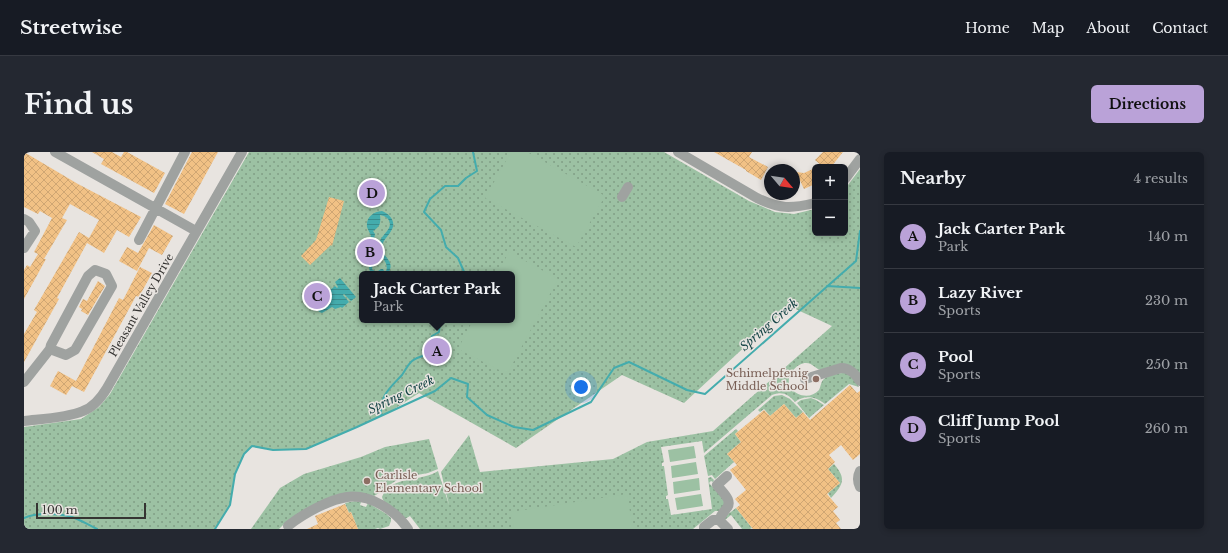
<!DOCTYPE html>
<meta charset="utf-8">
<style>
:root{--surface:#171b24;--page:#242831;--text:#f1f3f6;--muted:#9ea1a6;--line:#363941;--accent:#baa2d8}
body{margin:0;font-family:"Libre Baskerville",serif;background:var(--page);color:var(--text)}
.controls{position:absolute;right:12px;top:12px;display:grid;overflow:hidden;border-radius:6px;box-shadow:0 2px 6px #0003}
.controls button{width:36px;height:36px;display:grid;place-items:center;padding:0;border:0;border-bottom:1px solid var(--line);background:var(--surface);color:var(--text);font:20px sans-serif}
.compass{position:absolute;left:740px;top:12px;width:36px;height:36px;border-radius:50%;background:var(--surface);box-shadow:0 2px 6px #0003;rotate:119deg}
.scale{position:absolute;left:12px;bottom:10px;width:110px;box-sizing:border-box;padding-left:4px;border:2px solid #353432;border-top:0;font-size:11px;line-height:14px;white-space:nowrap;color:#353432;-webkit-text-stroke:3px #e8e4e0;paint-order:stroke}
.you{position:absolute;left:557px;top:235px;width:14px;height:14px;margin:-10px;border:3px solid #fff;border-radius:50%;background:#1a73e8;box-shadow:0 0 0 6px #1a73e833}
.badge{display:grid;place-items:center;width:26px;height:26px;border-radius:50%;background:var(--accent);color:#111;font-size:13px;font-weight:700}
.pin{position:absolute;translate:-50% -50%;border:2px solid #fff;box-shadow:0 1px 4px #0006}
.popup{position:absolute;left:335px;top:119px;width:156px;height:52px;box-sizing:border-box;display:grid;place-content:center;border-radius:6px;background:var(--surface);filter:drop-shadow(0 1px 3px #0005);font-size:13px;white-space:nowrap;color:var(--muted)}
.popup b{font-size:15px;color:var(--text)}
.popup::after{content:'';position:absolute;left:50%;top:100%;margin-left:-8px;border:8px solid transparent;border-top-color:var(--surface)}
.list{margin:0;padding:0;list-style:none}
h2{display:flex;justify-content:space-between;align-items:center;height:52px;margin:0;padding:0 16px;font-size:17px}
h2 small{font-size:13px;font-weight:400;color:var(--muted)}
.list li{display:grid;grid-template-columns:26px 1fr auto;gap:12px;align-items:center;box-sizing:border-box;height:64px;padding:0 16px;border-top:1px solid var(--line)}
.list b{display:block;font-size:15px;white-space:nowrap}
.list p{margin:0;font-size:13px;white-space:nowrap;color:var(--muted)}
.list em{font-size:13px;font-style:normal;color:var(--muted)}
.map{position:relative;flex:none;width:836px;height:377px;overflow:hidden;border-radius:6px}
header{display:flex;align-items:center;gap:24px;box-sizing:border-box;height:56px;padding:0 20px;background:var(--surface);border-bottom:1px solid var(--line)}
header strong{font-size:19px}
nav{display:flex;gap:22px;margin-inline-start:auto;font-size:14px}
.intro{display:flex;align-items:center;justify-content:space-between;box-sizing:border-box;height:96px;padding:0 24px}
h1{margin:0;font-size:28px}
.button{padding:10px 18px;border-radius:6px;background:var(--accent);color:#111;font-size:14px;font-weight:700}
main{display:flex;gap:24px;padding:0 24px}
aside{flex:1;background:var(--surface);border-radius:6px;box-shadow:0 2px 6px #0003}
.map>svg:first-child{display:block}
.green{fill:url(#green-dots);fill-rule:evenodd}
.pitch{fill:#9cc1a3}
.water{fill:url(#water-rules)}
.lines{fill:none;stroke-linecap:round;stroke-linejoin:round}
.stream{stroke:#44acad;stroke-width:2}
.building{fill:url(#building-cross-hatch)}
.minor{stroke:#9fa2a0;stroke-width:10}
.education-dot{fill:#8d6e63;stroke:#e8e4e0;stroke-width:1.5}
.labels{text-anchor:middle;stroke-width:3;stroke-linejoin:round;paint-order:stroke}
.street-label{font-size:11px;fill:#353432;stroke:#e8e4e0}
.education-label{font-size:11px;fill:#785e54;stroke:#e8e4e0;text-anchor:end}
.water-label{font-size:12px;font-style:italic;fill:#154445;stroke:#e8e4e0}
</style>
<header>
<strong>Streetwise</strong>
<nav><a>Home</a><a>Map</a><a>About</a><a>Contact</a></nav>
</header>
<div class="intro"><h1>Find us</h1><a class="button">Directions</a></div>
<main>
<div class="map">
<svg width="836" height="377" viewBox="0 0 836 377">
<defs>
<pattern id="green-dots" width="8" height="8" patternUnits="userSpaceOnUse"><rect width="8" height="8" fill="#9cc1a3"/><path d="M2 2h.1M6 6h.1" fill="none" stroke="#809e85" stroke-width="1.8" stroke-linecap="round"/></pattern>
<pattern id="water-rules" width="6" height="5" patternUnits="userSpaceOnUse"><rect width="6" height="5" fill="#44acad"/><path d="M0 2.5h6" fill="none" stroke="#3a8d8d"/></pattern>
<pattern id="building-cross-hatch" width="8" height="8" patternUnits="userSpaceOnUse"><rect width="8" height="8" fill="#f1c185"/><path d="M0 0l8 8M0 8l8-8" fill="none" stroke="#cfa673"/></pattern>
</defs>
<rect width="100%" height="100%" fill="#e8e4e0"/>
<!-- green -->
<path class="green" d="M 225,0 L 640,0 L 725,49 L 751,60 L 770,62 L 791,57 L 791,81 L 821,81 L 821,37 L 836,17 L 836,224 C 826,212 822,211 807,215 C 804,216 801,218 798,218 C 792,218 789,211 782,211 C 772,211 761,225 766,235 C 773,245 787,247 795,238 C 797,234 797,229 800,227 C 802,224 819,220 823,221 C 828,224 832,231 835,235 L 825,232 L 801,252 C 792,245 781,242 771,250 C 764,242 758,239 748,243 L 680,301 L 678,289 L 637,295 L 640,310 L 638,311 L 638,314 L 640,314 L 644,343 L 642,344 L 642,347 L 644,347 L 647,363 L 688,357 L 684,326 L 687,325 L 690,328 L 689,330 L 687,329 L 685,331 L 699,346 L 700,350 L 700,355 L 696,359 L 691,359 L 669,377 L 396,377 L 386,364 L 381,367 C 374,359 361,356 358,345 C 366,323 399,330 414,319 L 425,353 L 417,320 L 445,283 L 456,320 L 589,307 L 623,290 L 689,279 L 808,174 L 765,154 L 660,251 L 598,223 L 492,296 L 395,241 L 367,259 L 333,275 L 282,297 L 249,298 L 228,294 L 220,302 L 211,322 L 206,353 L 191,377 L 0,377 L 0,275 L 57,267 L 75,255 L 86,242 ZM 338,122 L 488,122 L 488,168 L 338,168 Z
M 758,243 L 766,247 L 779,260 L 772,266 L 760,252 L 746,264 L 740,257 L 736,260 L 734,258 L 750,244 Z
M 787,246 L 792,248 L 800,253 L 785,266 L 773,251 L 777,248 Z
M 712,277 L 714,279 L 711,282 L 717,290 L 703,302 L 710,310 L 691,327 L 688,323 L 684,324 L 680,304 Z
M 405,287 L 414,317 L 404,321 L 382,325 L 373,328 L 364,334 L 355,341 L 350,344 L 334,342 L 261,371 L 255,377 L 227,377 L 256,336 L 280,322 L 337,305 L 361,295 Z
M 810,312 C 822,326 820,332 807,346 L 804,341 L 816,331 L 804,317 Z
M 331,349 L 337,350 L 336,353 L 342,355 L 344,351 L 361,361 L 367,366 L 367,369 L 365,374 L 356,377 L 354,376 L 351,377 L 334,377 L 327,360 L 325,361 L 321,351 Z
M 712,356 L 728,376 L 726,377 L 718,377 L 707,363 L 701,368 L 699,366 Z"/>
<!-- pitch -->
<path class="pitch" d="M 487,0 L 503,0 L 581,44 L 552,95 L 461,46 Z
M 485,100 L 534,127 L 483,222 L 434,197 L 449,168 L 488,168 L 488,122 L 473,122 Z
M 670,294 L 672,306 L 646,310 L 644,298 Z
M 672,310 L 674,322 L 648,326 L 647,314 Z
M 675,326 L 676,338 L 650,342 L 649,330 Z
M 603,342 L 609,377 L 490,377 L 487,360 Z
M 677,342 L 679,354 L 653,358 L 651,346 Z"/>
<!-- water -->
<path class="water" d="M 341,29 L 360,41 L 359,44 L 360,49 L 358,52 L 356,53 L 352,49 L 345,52 L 342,49 L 340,43 L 335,42 L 334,37 Z
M 358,59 C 366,62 373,70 367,79 C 364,85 358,88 358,96 C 359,107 372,108 364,122 L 355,122 L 354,119 L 357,117 L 359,117 L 361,121 C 368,110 352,104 355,92 C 356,85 362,82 365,76 C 368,69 363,64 356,63 C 357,71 356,75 349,79 L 351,82 L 349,92 L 352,104 L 349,112 L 348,117 L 354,122 L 348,122 C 342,115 347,111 348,104 L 346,102 L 340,102 L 338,92 L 344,89 L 347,84 C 346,81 344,78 343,75 C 342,65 349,60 358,59 Z
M 316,126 L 332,145 L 327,149 L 320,142 L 319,143 L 325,150 L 318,156 L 317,155 L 311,157 L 308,155 L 298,161 C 291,159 291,151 284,148 C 287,142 292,138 299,140 L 302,146 L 305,147 L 307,143 L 305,139 L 311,134 L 313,136 L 314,135 L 311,130 Z"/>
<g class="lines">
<!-- stream -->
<path class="stream" d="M 441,122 L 434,106 L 422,95 L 417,78 L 400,60 L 406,47 L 421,34 L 434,34 L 442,26 L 453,19 L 449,0
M 803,134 L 836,136
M 357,264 C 356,243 365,237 378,223 C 381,219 383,214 387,210 C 390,206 397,205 401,203 L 408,184 L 415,180 L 416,168
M 0,366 C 12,360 41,361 53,367 C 60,370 67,374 73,377
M 191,377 L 206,353 L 211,322 L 220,302 L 228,294 L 249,298 L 282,297 L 333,275 L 411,239 L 427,226 L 444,232 L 443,245 L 463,263 L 490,275 L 509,278 L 567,250 L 590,216 L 605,210 L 663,238 L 681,242 L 832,109 L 836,79"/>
</g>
<!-- building -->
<path class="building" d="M 0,0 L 54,32 L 117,65 L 105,85 L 93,78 L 80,101 L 63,91 L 33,146 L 35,147 L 0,210 L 0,182 L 13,160 L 10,158 L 55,80 L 65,86 L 75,68 L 46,52 L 38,66 L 43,68 L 20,107 L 22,107 L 0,147 L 0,118 L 3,113 L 6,115 L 14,102 L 10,100 L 28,66 L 16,59 L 14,62 L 0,55 Z
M 68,0 L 88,0 L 97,5 L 100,0 L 103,0 L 141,21 L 130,41 L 77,12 L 80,7 Z
M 168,0 L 194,0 L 160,62 L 141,52 Z
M 690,0 L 728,0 L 725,5 L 744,15 L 737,28 L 722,19 L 722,18 Z
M 799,0 L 819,0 L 807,15 L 799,15 L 791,8 Z
M 791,16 L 791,32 L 780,37 L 772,20 L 780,21 Z
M 305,45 L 320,49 L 308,94 L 307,93 L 286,113 L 277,104 L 292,88 Z
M 130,73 L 149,84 L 138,103 L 125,96 L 113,119 L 95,109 L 103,95 L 114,101 Z
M 116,115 L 128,121 L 115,145 L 112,144 L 60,240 L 48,234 L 42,243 L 26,234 L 34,219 L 52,229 L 95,146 L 99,148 Z
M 74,129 L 81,134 L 64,163 L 57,159 L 58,157 L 55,155 L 59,147 L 63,149 Z
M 826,233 L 833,241 L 836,239 L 836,302 L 829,308 L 817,293 L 805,303 L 811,310 L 804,317 L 816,331 L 803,342 L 814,355 L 809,359 L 816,368 L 812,371 L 817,377 L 729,377 L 712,356 L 716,353 L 711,347 L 722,338 L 706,318 L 713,313 L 703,302 L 717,290 L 711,282 L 740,258 L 746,264 L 760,252 L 772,266 L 779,260 L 786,268 Z
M 321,352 L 325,361 L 327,360 L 334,377 L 283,377 L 294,372 L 291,364 Z"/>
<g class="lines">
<!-- minor -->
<path class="minor" d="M 31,0 L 172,79
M 654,0 L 733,46 C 756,57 766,57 791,51
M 821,27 L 836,7
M 598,45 L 604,35
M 0,67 L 5,70 L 11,79 L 0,96
M 115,88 L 161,0
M 71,118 L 82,122 L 88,134 L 51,198 L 42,203 L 26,197 L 27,193 L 64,124 Z
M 781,227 L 817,216 C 826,216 831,222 836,229
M 0,230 L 26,197
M 0,269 C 17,267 43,266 59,259 C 70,255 77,246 83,236 L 218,0
M 836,319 C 833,325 833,329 836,335
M 695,368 C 697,363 699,361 702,357 C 710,349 698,340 693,333 L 703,324
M 264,374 C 279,362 304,348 323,345 C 346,342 371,358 384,377
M 680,377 L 680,375 L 689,368 L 695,368 L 704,377"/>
</g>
<!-- markers -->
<g class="education-dot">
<circle cx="792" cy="227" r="4"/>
<circle cx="343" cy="329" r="4"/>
</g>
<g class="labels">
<!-- street labels -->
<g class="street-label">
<text transform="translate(117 153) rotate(-60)" y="4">Pleasant Valley Drive</text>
</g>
<!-- education labels -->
<g class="education-label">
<text x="784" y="225">Schimelpfenig<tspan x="784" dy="13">Middle School</tspan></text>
<text x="351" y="327" text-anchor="start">Carlisle<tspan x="351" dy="13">Elementary School</tspan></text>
</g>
<!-- water labels -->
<g class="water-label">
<text transform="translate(745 173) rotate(-41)" y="4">Spring Creek</text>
<text transform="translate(377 243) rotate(-26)" y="4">Spring Creek</text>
</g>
</g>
</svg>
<div class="controls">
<button>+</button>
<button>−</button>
</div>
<svg class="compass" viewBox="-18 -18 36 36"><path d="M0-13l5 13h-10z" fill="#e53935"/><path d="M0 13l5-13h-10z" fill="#9ea1a6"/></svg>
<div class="scale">100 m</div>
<div class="you"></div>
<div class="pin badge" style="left:413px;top:199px">A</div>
<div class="popup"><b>Jack Carter Park</b>Park</div>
<div class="pin badge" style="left:346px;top:100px">B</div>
<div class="pin badge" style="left:293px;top:144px">C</div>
<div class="pin badge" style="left:348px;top:41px">D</div>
</div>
<aside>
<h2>Nearby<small>4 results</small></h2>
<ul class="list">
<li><span class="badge">A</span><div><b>Jack Carter Park</b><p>Park</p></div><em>140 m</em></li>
<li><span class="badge">B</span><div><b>Lazy River</b><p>Sports</p></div><em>230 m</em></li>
<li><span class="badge">C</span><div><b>Pool</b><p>Sports</p></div><em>250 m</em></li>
<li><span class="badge">D</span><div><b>Cliff Jump Pool</b><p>Sports</p></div><em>260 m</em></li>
</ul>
</aside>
</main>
